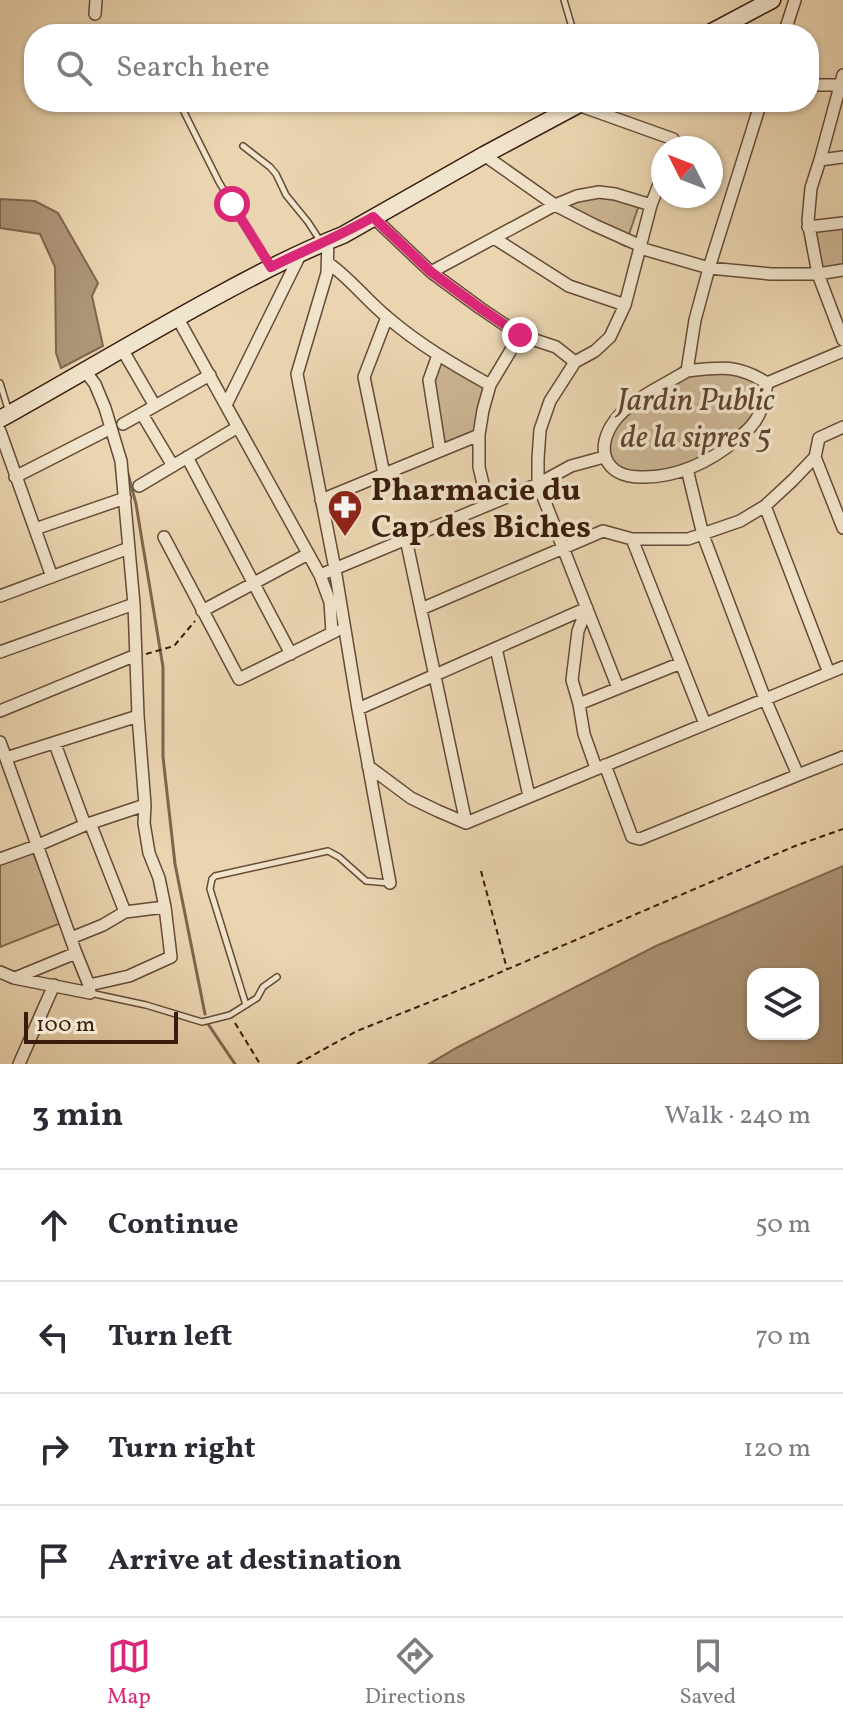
<!DOCTYPE html>
<meta charset="utf-8">
<style>
:root{--surface:#fff;--page:#f2f2f3;--text:#2b2b33;--muted:#7c7c81;--line:#e1e1e2;--accent:#db2777}
body{margin:0;font-family:Vollkorn,serif;background:var(--page);color:var(--text)}
.controls{position:absolute;right:24px;bottom:24px;display:grid;overflow:hidden;border-radius:16px;box-shadow:0 2px 6px #0004}
.controls button{width:72px;height:72px;display:grid;place-items:center;padding:0;border:0;border-bottom:2px solid var(--line);background:var(--surface);color:var(--text);font:40px sans-serif}
.compass{position:absolute;left:651px;top:136px;width:72px;height:72px;border-radius:50%;background:var(--surface);box-shadow:0 2px 6px #0004;rotate:312deg}
.scale{position:absolute;left:24px;bottom:20px;width:154px;box-sizing:border-box;padding-left:8px;border:4px solid #391c0d;border-top:0;font-size:22px;line-height:28px;white-space:nowrap;color:#391c0d;-webkit-text-stroke:6px #f1e4cc;paint-order:stroke}
.stop{position:absolute;width:24px;height:24px;margin:-18px;border:6px solid #db2777;border-radius:50%;background:#fff}
.stop.end{background:#db2777;border-color:#fff;box-shadow:0 2px 8px #0008}
.list{margin:0;padding:0;list-style:none}
h2{display:flex;justify-content:space-between;align-items:center;height:104px;margin:0;padding:0 32px;font-size:34px}
h2 small{font-size:26px;font-weight:400;color:var(--muted)}
.list li{display:grid;grid-template-columns:52px 1fr auto;gap:24px;align-items:center;box-sizing:border-box;height:112px;padding:0 32px;border-top:2px solid var(--line)}
.list b{display:block;font-size:30px;white-space:nowrap}
.list em{font-size:26px;font-style:normal;color:var(--muted)}
.icon{flex:none;width:44px;height:44px;fill:none;stroke:currentColor;stroke-width:2;stroke-linecap:round;stroke-linejoin:round}
.map{position:relative;flex:none;width:843px;height:1064px;overflow:hidden}
.search{position:absolute;background:var(--surface);box-shadow:0 2px 6px #0004;left:24px;right:24px;top:24px;height:88px;display:flex;align-items:center;gap:20px;box-sizing:border-box;padding:0 28px;border-radius:32px;color:var(--muted);font-size:30px}
.sheet{height:552px;background:var(--surface)}
nav{display:flex;justify-content:space-around;align-items:center;box-sizing:border-box;height:112px;border-top:2px solid var(--line);background:var(--surface);font-size:22px;color:var(--muted)}
nav a{display:grid;justify-items:center;gap:4px}
nav .on{color:var(--accent)}
.map>svg:first-child{display:block}
.green{fill:#ccb694;stroke:#826950;stroke-width:2}
.water{fill:#ae9679;stroke:#7f654e;stroke-width:2;fill-rule:evenodd}
.lines{fill:none;stroke-linecap:round;stroke-linejoin:round}
.stream{stroke:#7f654e;stroke-width:3}
.lane-casing{stroke:#654a36;stroke-width:8}
.street-casing{stroke:#654a36;stroke-width:14}
.secondary-casing{stroke:#391c0d;stroke-width:19}
.path{stroke:#391c0d;stroke-width:2;stroke-dasharray:6 4;stroke-linecap:butt}
.lane{stroke:#f1e4cc;stroke-width:5}
.street{stroke:#f1e4cc;stroke-width:11}
.secondary{stroke:#f1e4cc;stroke-width:16}
.route{stroke:#db2777;stroke-width:10}
.labels{text-anchor:middle;stroke-width:7;stroke-linejoin:round;paint-order:stroke}
.park-label{font-size:32px;font-style:italic;fill:#5e422f;stroke:#f1e4cc}
.poi-label{font-size:32px;font-weight:bold;fill:#391c0d;stroke:#f1e4cc;text-anchor:start}
</style>
<div class="map">
<svg width="843" height="1064" viewBox="0 0 843 1064">
<rect width="100%" height="100%" fill="#ead5b0"/>
<filter id="stains"><feTurbulence type="fractalNoise" baseFrequency=".0025" numOctaves="4"/><feColorMatrix values="0 0 0 0 .2 0 0 0 0 .09 0 0 0 0 .02 0 0 0 .5 -.17"/></filter>
<radialGradient id="worn" r=".72"><stop offset=".6" stop-color="#630" stop-opacity="0"/><stop offset="1" stop-color="#630" stop-opacity=".3"/></radialGradient>
<!-- green -->
<path class="green" d="M 600,193 L 640,202 L 625,246 L 555,208 Z
M 843,223 L 843,269 L 820,274 L 810,226 Z
M 438,357 L 489,386 L 477,437 L 444,448 L 432,380 Z
M 734,369 L 765,386 L 757,415 L 722,454 L 655,478 L 622,471 L 604,456 L 609,431 L 627,406 L 687,372 Z
M 32,850 L 61,923 L 0,947 L 0,863 Z"/>
<!-- water -->
<path class="water" d="M 0,199 L 35,201 L 58,213 L 98,283 L 92,296 L 103,346 L 61,368 L 56,353 L 55,267 L 40,234 L 0,228 Z
M 843,866 L 843,1064 L 429,1064 L 458,1047 L 656,946 ZM 753,974 L 813,974 L 813,1034 L 753,1034 Z"/>
<g class="lines">
<!-- stream -->
<path class="stream" d="M 128,474 L 136,504 L 163,667 L 163,757 L 175,864 L 205,1014
M 208,1024 L 235,1064"/>
<!-- lane casing -->
<g class="lane-casing">
<path id="lane" d="M 564,0 L 574,34
M 179,102 L 219,182 L 269,265
M 70,106 L 75,102
M 243,146 L 270,167 L 276,174 L 286,195 L 308,222 L 321,242
M 0,383 L 8,409
M 90,993 L 146,1005 L 202,1022 L 230,1015 L 257,998 L 263,987 L 277,977
M 246,1005 L 210,889 L 212,879 L 215,876 L 328,851 L 339,857 L 366,881 L 389,883"/>
</g>
<!-- street casing -->
<g class="street-casing">
<path id="street" d="M 95,14 L 96,0
M 784,34 L 795,0
M 843,75 L 820,160 L 811,188 L 808,221 L 818,274 L 843,340
M 809,85 L 843,85
M 761,102 L 709,268 L 695,320 L 687,371 C 666,384 632,399 616,419 C 594,447 603,477 641,477 C 676,478 710,462 736,440 C 744,433 752,428 757,418 C 763,408 765,395 767,383
M 578,105 L 673,139 L 675,143 L 673,148
M 484,155 L 555,205 L 594,225 L 641,246
M 820,160 L 843,157
M 373,217 L 431,272 L 480,308 L 520,335 L 556,347 L 575,362
M 808,227 L 843,223
M 494,238 L 569,286 L 625,305
M 328,241 L 327,273 L 297,374 L 335,569 L 358,709 L 390,883
M 640,248 L 709,268 L 771,274 L 818,274 L 843,270
M 328,263 C 350,278 366,300 387,317 C 418,344 454,365 490,385
M 431,272 L 555,205 L 577,196 L 599,192 L 615,194 L 651,205
M 177,317 L 320,575 L 330,602 L 332,633
M 122,349 L 155,406
M 438,355 L 429,380 L 440,450
M 85,371 L 95,384 L 105,408 L 121,461 L 134,604 L 138,716 L 145,805 L 144,823 L 149,853 L 159,878 L 165,907 L 171,957 L 129,976 L 89,985
M 687,371 C 720,367 737,364 767,383
M 767,383 L 843,351
M 226,405 L 301,253
M 142,414 L 173,466
M 123,424 L 210,375
M 0,431 L 52,577
M 187,457 L 291,654
M 815,457 L 843,528
M 687,469 L 703,535 L 765,699 L 798,775 L 843,757
M 384,474 L 364,377 L 387,317
M 15,477 L 111,428
M 139,486 L 238,427
M 321,500 L 479,435
M 488,505 L 479,467 L 479,435 L 483,410 L 490,385 L 520,335
M 765,506 L 829,673
M 35,529 L 125,498
M 164,537 L 239,679 L 336,631
M 406,539 L 466,823
M 632,539 L 705,724
M 320,575 L 538,484 L 571,466 L 604,457
M 0,596 L 129,548
M 587,608 L 578,631 L 572,680 L 579,704 L 584,734 L 596,768
M 421,609 L 603,531 L 632,539 L 688,539 L 740,521 L 765,506 L 793,480 L 815,457 L 819,438 L 843,427
M 202,611 L 308,554
M 496,648 L 529,796
M 0,652 L 134,604
M 618,688 L 538,484 L 538,459 L 540,430 L 550,401 L 575,362 L 595,351 L 610,337 L 625,305 L 651,205 L 663,174
M 579,704 L 681,663
M 358,709 L 587,608
M 0,711 L 136,655
M 0,742 L 76,953 L 89,985 L 90,993 L 14,978 L 0,972
M 55,744 L 85,825
M 6,758 L 138,716
M 605,765 L 632,837 L 640,839 L 798,775
M 368,766 L 411,798 L 438,811 L 466,823 L 843,667
M 90,823 L 125,912
M 0,859 L 36,846 L 85,825 L 145,805
M 71,938 L 103,925 L 125,912 L 165,907
M 15,978 L 76,953
M 19,1064 L 54,985"/>
</g>
<!-- secondary casing -->
<g class="secondary-casing">
<path id="secondary" d="M 708,34 L 772,0
M 0,419 C 72,379 143,336 215,297 C 257,274 299,252 343,235 L 484,155 L 583,102"/>
</g>
<!-- path -->
<path class="path" d="M 146,654 L 174,646 L 195,621
M 481,871 L 507,969
M 235,1023 L 260,1064
M 297,1064 L 357,1031 L 445,996 L 795,846 L 843,829"/>
<!-- lane -->
<use href="#lane" class="lane"/>
<!-- street -->
<use href="#street" class="street"/>
<!-- secondary -->
<use href="#secondary" class="secondary"/>
</g>
<g class="lines">
<!-- route -->
<path class="route" d="M 232,204 L 271,267 C 305,250 340,236 373,217 L 431,272 L 480,308 L 520,335"/>
</g>
<!-- icons -->
<defs>
<g id="pharmacy-pin" transform="scale(1.8)"><path d="M0 17L-7.5 6A9.5 9.5 0 1 1 7.5 6Z" fill="#8f2418" stroke="#f1e4cc"/><path d="M-2-6h4v4h4v4h-4v4h-4v-4h-4v-4h4Z" fill="#fff"/></g>
</defs>
<g fill-rule="evenodd">
<use href="#pharmacy-pin" x="345" y="507"/>
</g>
<g class="labels">
<!-- park labels -->
<g class="park-label">
<text x="696" y="410">Jardin Public<tspan x="696" dy="37">de la sipres 5</tspan></text>
</g>
<!-- poi labels -->
<g class="poi-label">
<text x="371" y="500">Pharmacie du<tspan x="371" dy="37">Cap des Biches</tspan></text>
</g>
</g>
<rect width="100%" height="100%" filter="url(#stains)"/>
<rect width="100%" height="100%" fill="url(#worn)"/>
</svg>
<div class="controls">
<button><svg class="icon" aria-label="layers" viewBox="0 0 24 24"><path d="M12 4l9 5-9 5-9-5zM3 14l9 5 9-5"/></svg></button>
</div>
<svg class="compass" viewBox="-18 -18 36 36"><path d="M0-13l5 13h-10z" fill="#e53935"/><path d="M0 13l5-13h-10z" fill="#7c7c81"/></svg>
<div class="scale">100 m</div>
<div class="stop" style="left:232px;top:204px"></div>
<div class="stop end" style="left:520px;top:335px"></div>
<div class="search"><svg class="icon" aria-label="search" viewBox="0 0 24 24"><circle cx="10" cy="10" r="6"/><path d="M15 15l6 6"/></svg>Search here</div>
</div>
<section class="sheet">
<h2>3 min<small>Walk · 240 m</small></h2>
<ul class="list">
<li><svg class="icon" aria-label="ahead" viewBox="0 0 24 24"><path d="M12 20V5M6 11l6-6 6 6"/></svg><div><b>Continue</b></div><em>50 m</em></li>
<li><svg class="icon" aria-label="left" viewBox="0 0 24 24"><path d="M17 20v-9H6M10 6l-5 5 5 5"/></svg><div><b>Turn left</b></div><em>70 m</em></li>
<li><svg class="icon" aria-label="right" viewBox="0 0 24 24"><path d="M7 20v-9h11M14 6l5 5-5 5"/></svg><div><b>Turn right</b></div><em>120 m</em></li>
<li><svg class="icon" aria-label="arrive" viewBox="0 0 24 24"><path d="M6 21V4h12l-3 4 3 4H6"/></svg><div><b>Arrive at destination</b></div></li>
</ul>
</section>
<nav>
<a class="on"><svg class="icon" aria-label="map" viewBox="0 0 24 24"><path d="M3 6l6-2 6 2 6-2v14l-6 2-6-2-6 2zM9 4v14M15 6v14"/></svg>Map</a>
<a><svg class="icon" aria-label="directions" viewBox="0 0 24 24"><path d="M12 3l9 9-9 9-9-9zM9 14v-3h6M13 9l2 2-2 2"/></svg>Directions</a>
<a><svg class="icon" aria-label="saved" viewBox="0 0 24 24"><path d="M7 4h10v16l-5-4-5 4z"/></svg>Saved</a>
</nav>
